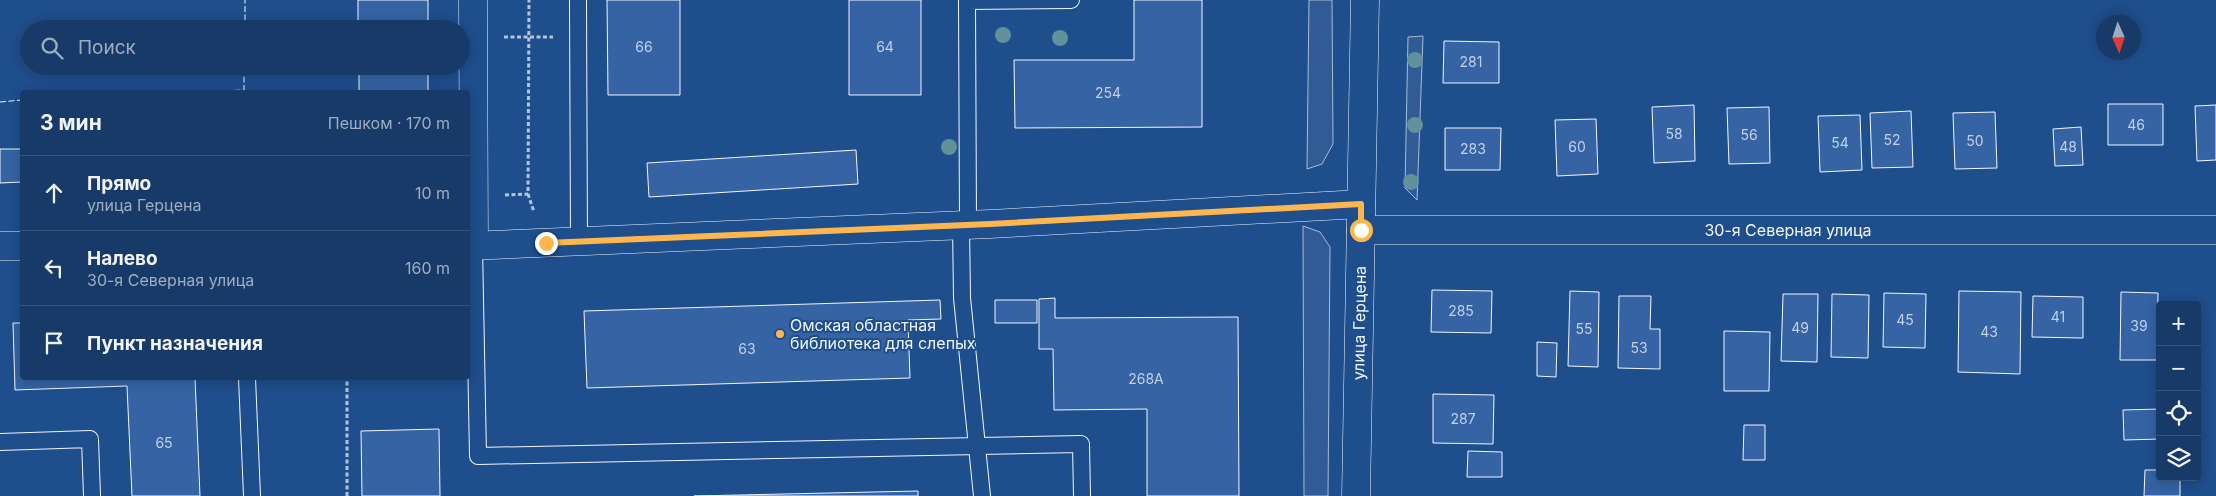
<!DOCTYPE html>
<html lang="ru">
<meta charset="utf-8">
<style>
:root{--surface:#173a69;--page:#244571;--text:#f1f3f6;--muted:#9eadc0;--line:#36547d}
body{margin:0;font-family:Inter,sans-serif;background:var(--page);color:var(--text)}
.controls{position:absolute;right:15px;bottom:15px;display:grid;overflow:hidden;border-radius:5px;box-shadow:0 2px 12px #0003}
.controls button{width:45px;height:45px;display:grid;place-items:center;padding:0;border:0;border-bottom:1px solid var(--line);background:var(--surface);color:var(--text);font:25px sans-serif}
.compass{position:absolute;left:2096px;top:15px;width:45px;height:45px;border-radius:50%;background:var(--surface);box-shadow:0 2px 12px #0003;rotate:177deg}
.stop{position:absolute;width:15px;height:15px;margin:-11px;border:4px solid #ffb74d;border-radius:50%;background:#fff}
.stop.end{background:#ffb74d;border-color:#fff;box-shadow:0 1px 5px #0008}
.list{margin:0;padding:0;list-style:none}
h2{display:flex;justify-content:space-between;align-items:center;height:65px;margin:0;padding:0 20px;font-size:21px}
h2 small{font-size:16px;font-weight:400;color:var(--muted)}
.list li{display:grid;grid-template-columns:32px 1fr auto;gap:15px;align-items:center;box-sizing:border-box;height:75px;padding:0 20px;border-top:1px solid var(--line)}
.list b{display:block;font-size:19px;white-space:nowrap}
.list p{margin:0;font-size:16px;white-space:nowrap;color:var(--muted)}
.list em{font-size:16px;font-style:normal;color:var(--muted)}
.icon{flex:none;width:28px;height:28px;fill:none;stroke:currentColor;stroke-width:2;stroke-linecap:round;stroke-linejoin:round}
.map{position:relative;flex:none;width:2216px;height:496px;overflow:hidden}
.search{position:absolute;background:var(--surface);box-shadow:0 2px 12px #0003;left:20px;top:20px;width:450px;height:55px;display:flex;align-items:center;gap:12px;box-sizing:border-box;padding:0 18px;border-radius:28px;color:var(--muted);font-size:19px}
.panel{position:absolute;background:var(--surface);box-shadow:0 2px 12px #0003;left:20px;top:90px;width:450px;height:290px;border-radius:5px}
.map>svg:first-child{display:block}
.built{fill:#305b95;stroke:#a8bbd7}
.building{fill:#3563a3;stroke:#f2f6ff}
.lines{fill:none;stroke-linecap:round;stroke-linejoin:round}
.service-casing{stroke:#f2f6ff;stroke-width:18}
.minor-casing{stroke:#f2f6ff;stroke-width:29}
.tertiary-casing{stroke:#f2f6ff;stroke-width:29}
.primary-casing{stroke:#f2f6ff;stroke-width:29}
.path{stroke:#b3c4dc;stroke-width:3;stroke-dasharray:4 2.5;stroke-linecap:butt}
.service{stroke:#1f4e8c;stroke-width:16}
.minor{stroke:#1f4e8c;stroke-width:28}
.tertiary{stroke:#1f4e8c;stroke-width:28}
.primary{stroke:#1f4e8c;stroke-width:28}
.fence{stroke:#f2f6ff;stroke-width:1;stroke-dasharray:6 2.5;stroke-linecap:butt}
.tree{fill:#61919a}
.route{stroke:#ffb74d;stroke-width:6}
.poi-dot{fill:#ffb74d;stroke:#1f4e8c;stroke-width:2}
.labels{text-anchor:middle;stroke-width:4;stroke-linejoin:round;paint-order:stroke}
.number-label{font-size:14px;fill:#c3d1e8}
.street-label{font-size:16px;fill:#f2f6ff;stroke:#1f4e8c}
.poi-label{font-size:16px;fill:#f2f6ff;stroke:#1f4e8c;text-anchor:start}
</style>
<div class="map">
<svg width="2216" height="496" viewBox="0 0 2216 496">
<rect width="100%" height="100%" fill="#1f4e8c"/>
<!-- built -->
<path class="built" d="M 1309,0 L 1332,0 L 1333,144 L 1322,164 L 1307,169 Z
M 1423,36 L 1417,200 L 1405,188 L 1408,37 Z
M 1303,226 L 1320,232 L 1330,247 L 1328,496 L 1304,496 Z"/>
<!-- building -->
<path class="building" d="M 358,0 L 428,0 L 428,29 L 358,29 Z
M 607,0 L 680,0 L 680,95 L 608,95 Z
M 849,0 L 921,0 L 921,95 L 849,95 Z
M 1134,0 L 1202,0 L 1202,127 L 1015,128 L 1014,60 L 1134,60 Z
M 1444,41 L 1499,42 L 1499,83 L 1443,83 Z
M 359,66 L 428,66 L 428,92 L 359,92 Z
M 2108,104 L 2163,104 L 2163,145 L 2108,145 Z
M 1694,105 L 1695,161 L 1654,163 L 1652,107 Z
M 2216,105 L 2216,160 L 2197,161 L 2195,106 Z
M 1769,107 L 1770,163 L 1729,164 L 1727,108 Z
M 1911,111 L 1913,167 L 1872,168 L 1870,113 Z
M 1995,112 L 1997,168 L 1955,169 L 1953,113 Z
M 1860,115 L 1862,170 L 1820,172 L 1818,116 Z
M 1596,119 L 1598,174 L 1557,176 L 1555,120 Z
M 2081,127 L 2083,165 L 2055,166 L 2053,129 Z
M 1445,128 L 1501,128 L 1500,170 L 1445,170 Z
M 0,149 L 22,149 L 22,182 L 0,183 Z
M 856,150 L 858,184 L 649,197 L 647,163 Z
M 1432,290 L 1492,291 L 1491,333 L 1431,332 Z
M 1570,291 L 1599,292 L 1598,367 L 1568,366 Z
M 1959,291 L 2021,292 L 2020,374 L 1958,372 Z
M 2121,292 L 2158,293 L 2157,360 L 2120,360 Z
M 1884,293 L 1926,294 L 1925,348 L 1883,347 Z
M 1783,294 L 1818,294 L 1817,362 L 1781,361 Z
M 1832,294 L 1869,295 L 1868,358 L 1831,357 Z
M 1619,296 L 1651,296 L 1650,329 L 1660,329 L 1660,369 L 1618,368 Z
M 2033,296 L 2083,297 L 2083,338 L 2032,337 Z
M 1055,298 L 1055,318 L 1238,317 L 1239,496 L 1147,496 L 1147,409 L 1054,410 L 1053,349 L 1039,349 L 1039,299 Z
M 940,300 L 941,319 L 908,320 L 910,378 L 587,388 L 584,311 Z
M 995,300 L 1037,300 L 1037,323 L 995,323 Z
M 13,323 L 22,323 L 22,378 L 195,378 L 200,496 L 132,496 L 127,386 L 15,390 Z
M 1724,331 L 1770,332 L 1769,391 L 1724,391 Z
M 1537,342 L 1557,343 L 1556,377 L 1537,376 Z
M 1433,394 L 1494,395 L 1493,444 L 1433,443 Z
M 2160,409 L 2160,439 L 2124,440 L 2123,410 Z
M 1744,425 L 1765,425 L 1765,460 L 1743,460 Z
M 439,429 L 440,496 L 362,496 L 361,431 Z
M 1468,451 L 1502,452 L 1502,477 L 1467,477 Z
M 2145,470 L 2160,470 L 2160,477 L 2180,477 L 2180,496 L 2144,496 Z
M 918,491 L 918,496 L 694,496 Z"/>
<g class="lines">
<!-- service casing -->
<g class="service-casing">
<path id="service" d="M 578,0 L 579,242
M 968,224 L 967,1 L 1071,0
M 961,225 L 962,298 L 982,496
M 474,246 L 478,456 L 1081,444 L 1082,496
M 247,378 L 252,496
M 0,442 L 90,439 L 92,496"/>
</g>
<!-- minor casing -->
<g class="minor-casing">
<path id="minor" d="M 473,0 L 474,246
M 1361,230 L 2216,230"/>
</g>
<!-- tertiary casing -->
<g class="tertiary-casing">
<path id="tertiary" d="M 0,246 L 22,246
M 468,246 L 990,224 L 1361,204"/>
</g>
<!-- primary casing -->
<g class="primary-casing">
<path id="primary" d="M 1356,496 L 1365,0"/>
</g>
<!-- path -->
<path class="path" d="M 504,37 L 553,37
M 528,194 L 534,212
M 505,195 L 528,194 L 529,0
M 347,496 L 347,378"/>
<!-- service -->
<use href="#service" class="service"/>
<!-- minor -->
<use href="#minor" class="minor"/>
<!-- tertiary -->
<use href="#tertiary" class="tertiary"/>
<!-- primary -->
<use href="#primary" class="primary"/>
<!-- fence -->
<path class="fence" d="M 245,29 L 245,0
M 192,92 L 244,90 L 244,66
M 0,102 L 22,100"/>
</g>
<!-- trees -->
<g class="tree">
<circle cx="1003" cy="35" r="8"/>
<circle cx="1060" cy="38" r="8"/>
<circle cx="1415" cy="60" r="8"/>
<circle cx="1415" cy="125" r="8"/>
<circle cx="949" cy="147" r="8"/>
<circle cx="1411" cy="182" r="8"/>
</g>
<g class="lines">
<!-- route -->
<path class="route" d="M 546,243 L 990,224 L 1361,204 L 1361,230"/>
</g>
<!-- markers -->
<circle class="poi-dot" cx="780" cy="334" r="5"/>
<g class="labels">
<!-- number labels -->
<g class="number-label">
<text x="644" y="52">66</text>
<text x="885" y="52">64</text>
<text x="1471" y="67">281</text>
<text x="1108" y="98">254</text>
<text x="2136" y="130">46</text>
<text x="1674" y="139">58</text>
<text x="1749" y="140">56</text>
<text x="1892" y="145">52</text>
<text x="1975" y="146">50</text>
<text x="1840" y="148">54</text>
<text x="1577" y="152">60</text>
<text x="2068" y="152">48</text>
<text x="1473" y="154">283</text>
<text x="1461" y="316">285</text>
<text x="2058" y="322">41</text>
<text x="1905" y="325">45</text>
<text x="2139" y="331">39</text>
<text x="1800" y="333">49</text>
<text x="1584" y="334">55</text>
<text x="1989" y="337">43</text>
<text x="1639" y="353">53</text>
<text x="747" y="354">63</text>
<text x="1146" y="384">268А</text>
<text x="1463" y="424">287</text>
<text x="164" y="448">65</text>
</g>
<!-- street labels -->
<g class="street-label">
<text x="1788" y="236">30-я Северная улица</text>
<text transform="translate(1359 323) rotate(-89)" y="6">улица Герцена</text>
</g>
<!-- poi labels -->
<g class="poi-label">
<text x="790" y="331">Омская областная<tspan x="790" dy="18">библиотека для слепых</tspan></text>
</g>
</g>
</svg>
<div class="controls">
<button>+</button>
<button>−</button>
<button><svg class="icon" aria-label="locate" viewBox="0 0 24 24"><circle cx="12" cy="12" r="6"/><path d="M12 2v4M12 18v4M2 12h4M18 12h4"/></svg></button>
<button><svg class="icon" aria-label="layers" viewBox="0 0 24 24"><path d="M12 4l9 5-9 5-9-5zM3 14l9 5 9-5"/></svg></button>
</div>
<svg class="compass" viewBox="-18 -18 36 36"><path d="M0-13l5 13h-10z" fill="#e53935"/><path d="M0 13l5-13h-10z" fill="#9eadc0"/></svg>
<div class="stop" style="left:1361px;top:230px"></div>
<div class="stop end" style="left:546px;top:243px"></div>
<div class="search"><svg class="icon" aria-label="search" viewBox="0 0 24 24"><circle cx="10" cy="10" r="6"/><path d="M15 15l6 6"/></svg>Поиск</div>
<section class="panel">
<h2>3 мин<small>Пешком · 170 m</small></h2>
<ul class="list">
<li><svg class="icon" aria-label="ahead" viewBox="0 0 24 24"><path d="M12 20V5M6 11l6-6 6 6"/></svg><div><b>Прямо</b><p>улица Герцена</p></div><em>10 m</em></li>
<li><svg class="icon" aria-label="left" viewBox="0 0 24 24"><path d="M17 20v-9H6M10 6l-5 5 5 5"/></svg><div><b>Налево</b><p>30-я Северная улица</p></div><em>160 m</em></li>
<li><svg class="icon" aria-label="arrive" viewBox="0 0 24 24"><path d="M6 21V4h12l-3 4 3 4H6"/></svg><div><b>Пункт назначения</b></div></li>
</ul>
</section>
</div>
